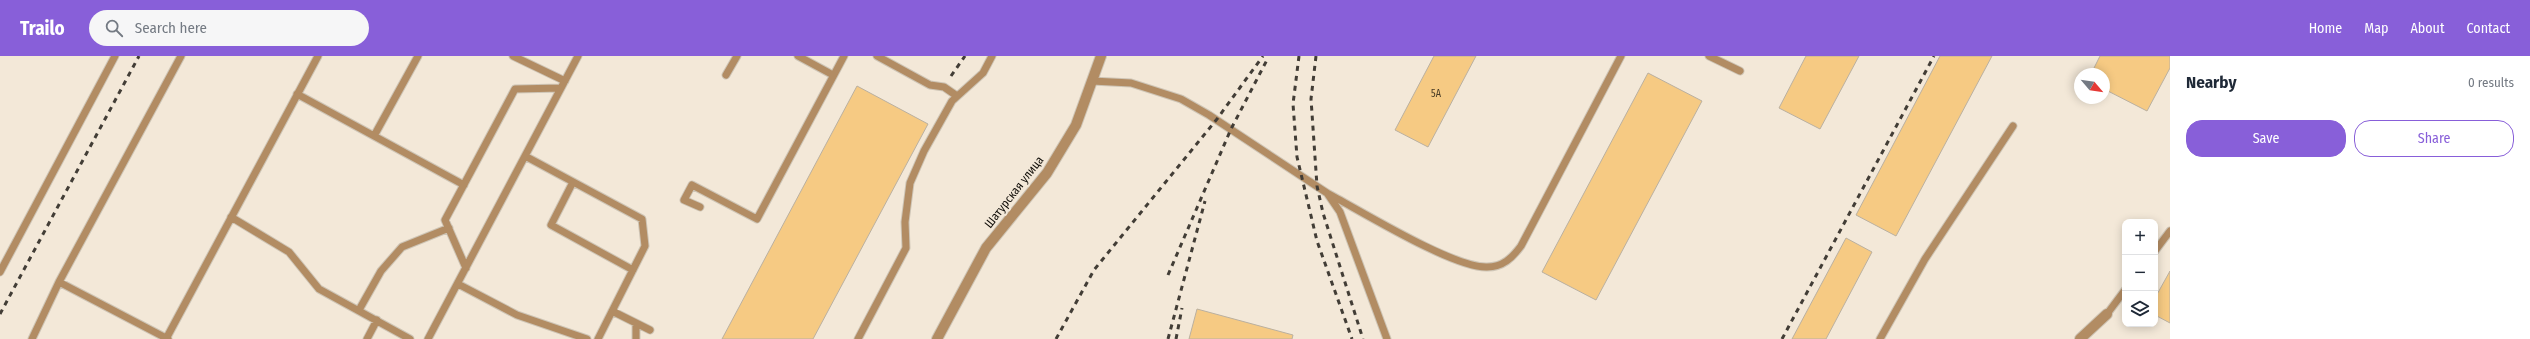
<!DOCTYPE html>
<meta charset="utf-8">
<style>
:root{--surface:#fff;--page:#f6f6f7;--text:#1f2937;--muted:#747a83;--line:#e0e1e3;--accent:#885fd9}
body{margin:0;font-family:"Fira Sans Condensed",sans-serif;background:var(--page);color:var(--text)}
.controls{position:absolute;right:12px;bottom:12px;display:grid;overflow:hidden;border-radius:8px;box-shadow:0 2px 10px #0003}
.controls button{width:36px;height:36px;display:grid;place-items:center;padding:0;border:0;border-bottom:1px solid var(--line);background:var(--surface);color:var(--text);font:20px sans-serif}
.compass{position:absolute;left:2074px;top:12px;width:36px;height:36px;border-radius:50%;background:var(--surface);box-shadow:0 2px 10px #0003;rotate:119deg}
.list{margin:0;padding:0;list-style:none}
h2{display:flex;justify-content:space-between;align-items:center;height:52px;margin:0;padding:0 16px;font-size:17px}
h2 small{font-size:13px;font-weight:400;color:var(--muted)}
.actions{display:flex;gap:8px;padding:12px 16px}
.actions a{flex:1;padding:9px 0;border:1px solid var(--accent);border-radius:16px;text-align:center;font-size:14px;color:var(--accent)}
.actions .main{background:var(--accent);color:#fff}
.icon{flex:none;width:22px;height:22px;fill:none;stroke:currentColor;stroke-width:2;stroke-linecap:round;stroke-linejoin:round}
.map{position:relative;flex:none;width:2170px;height:283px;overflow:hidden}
header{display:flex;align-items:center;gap:24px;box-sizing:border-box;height:56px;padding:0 20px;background:var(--accent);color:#fff}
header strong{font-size:19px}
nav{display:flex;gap:22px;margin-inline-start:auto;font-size:14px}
.search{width:280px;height:36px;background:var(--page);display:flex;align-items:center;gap:10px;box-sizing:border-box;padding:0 14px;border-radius:22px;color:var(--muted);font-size:15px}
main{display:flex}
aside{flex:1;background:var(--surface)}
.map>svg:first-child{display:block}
.building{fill:#f6ca83;stroke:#bab0a0}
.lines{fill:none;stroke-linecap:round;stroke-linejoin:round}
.lane-casing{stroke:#cec5b6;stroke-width:9}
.street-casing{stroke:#cec5b6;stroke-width:12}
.lane{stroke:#b28c63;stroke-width:7}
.street{stroke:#b28c63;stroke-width:10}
.rail{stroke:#423d36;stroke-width:3;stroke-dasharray:5 5;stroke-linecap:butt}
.labels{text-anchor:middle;stroke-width:4;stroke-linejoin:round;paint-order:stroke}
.number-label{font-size:10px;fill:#483b25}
.street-label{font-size:12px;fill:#0e0b06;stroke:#f3e8d8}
</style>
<header>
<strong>Trailo</strong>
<div class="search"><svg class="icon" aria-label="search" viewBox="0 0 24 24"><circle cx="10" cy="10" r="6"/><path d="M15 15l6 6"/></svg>Search here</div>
<nav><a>Home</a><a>Map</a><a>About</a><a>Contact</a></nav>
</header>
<main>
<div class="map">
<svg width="2170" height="283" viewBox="0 0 2170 283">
<rect width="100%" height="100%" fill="#f3e8d8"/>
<!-- building -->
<path class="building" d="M 1434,0 L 1476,0 L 1428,91 L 1395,74 Z
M 1806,0 L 1859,0 L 1820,73 L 1779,52 Z
M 1940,0 L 1992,0 L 1896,180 L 1856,159 Z
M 2100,0 L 2170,0 L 2170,12 L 2147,55 L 2104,33 L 2104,18 L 2091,18 Z
M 1648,17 L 1702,45 L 1596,244 L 1542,216 Z
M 857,30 L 928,68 L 813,283 L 722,283 Z
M 1846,182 L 1872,196 L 1826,283 L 1792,283 Z
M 2170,215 L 2170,267 L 2155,259 L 2155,242 Z
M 1197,253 L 1293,279 L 1292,283 L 1189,283 Z"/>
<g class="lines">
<!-- lane casing -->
<g class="lane-casing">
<path id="lane" d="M 513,0 L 565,25
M 798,0 L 833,19
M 877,0 L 930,29 L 944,31 L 957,40
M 1709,0 L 1740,15
M 726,19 L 737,0
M 1092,25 L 1131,27 L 1181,43 L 1209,59 L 1327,137 L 1340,156 L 1387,283
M 297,38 L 464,129
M 374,80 L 418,0
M 525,100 L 642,163 L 645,190 L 598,283
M 573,126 L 551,169 L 633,214
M 1327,137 C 1361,155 1453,212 1487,211 C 1503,211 1512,202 1521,190 L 1621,0
M 700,151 L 684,144 L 692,129 L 757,163 L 844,0
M 231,161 L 289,196 L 319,233 L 410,283
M 2155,195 L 2170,175
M 466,212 L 445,164 L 515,33 L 561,32
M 0,216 L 115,0
M 59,226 L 168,283
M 458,228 L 517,259 L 587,283
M 359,254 L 381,215 L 402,191 L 449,172
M 612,255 L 636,267 L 636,283
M 2107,258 L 2125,234
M 636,267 L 650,274
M 32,283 L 59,226 L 181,0
M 166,283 L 318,0
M 367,283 L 377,264
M 428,283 L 578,0
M 858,283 L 906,192 L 905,166 L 910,127 L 924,95 L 952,45 L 983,17 L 992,0
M 1880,283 L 1925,203 L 2013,70"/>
</g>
<!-- street casing -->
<g class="street-casing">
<path id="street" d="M 937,283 L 986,192 L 1047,117 L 1076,69 L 1101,0
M 2080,283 L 2107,258"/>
</g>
<!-- lane -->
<use href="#lane" class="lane"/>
<!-- street -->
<use href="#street" class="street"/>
<!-- rail -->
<path class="rail" d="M 1299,0 L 1293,48 L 1297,101 L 1317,185 L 1352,283
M 1316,0 L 1311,43 L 1317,130 L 1323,157 L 1363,283
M 951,20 L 965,0
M 1168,219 L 1231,73 L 1268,2
M 0,258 L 139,0
M 1056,283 L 1094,214 L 1217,63 L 1263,0
M 1168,283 L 1205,145
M 1176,283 L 1182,252
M 1782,283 L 1934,0"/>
</g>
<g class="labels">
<!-- number labels -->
<g class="number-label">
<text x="1436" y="41">5А</text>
</g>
<!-- street labels -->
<g class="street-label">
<text transform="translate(1014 136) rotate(-52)" y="4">Шатурская улица</text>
</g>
</g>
</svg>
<div class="controls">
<button>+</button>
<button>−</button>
<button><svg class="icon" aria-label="layers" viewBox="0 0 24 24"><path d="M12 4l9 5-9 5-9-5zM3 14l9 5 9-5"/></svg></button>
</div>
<svg class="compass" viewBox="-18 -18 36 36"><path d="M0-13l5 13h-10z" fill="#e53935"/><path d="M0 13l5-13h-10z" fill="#747a83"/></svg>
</div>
<aside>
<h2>Nearby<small>0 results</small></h2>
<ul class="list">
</ul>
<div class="actions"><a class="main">Save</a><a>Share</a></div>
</aside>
</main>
